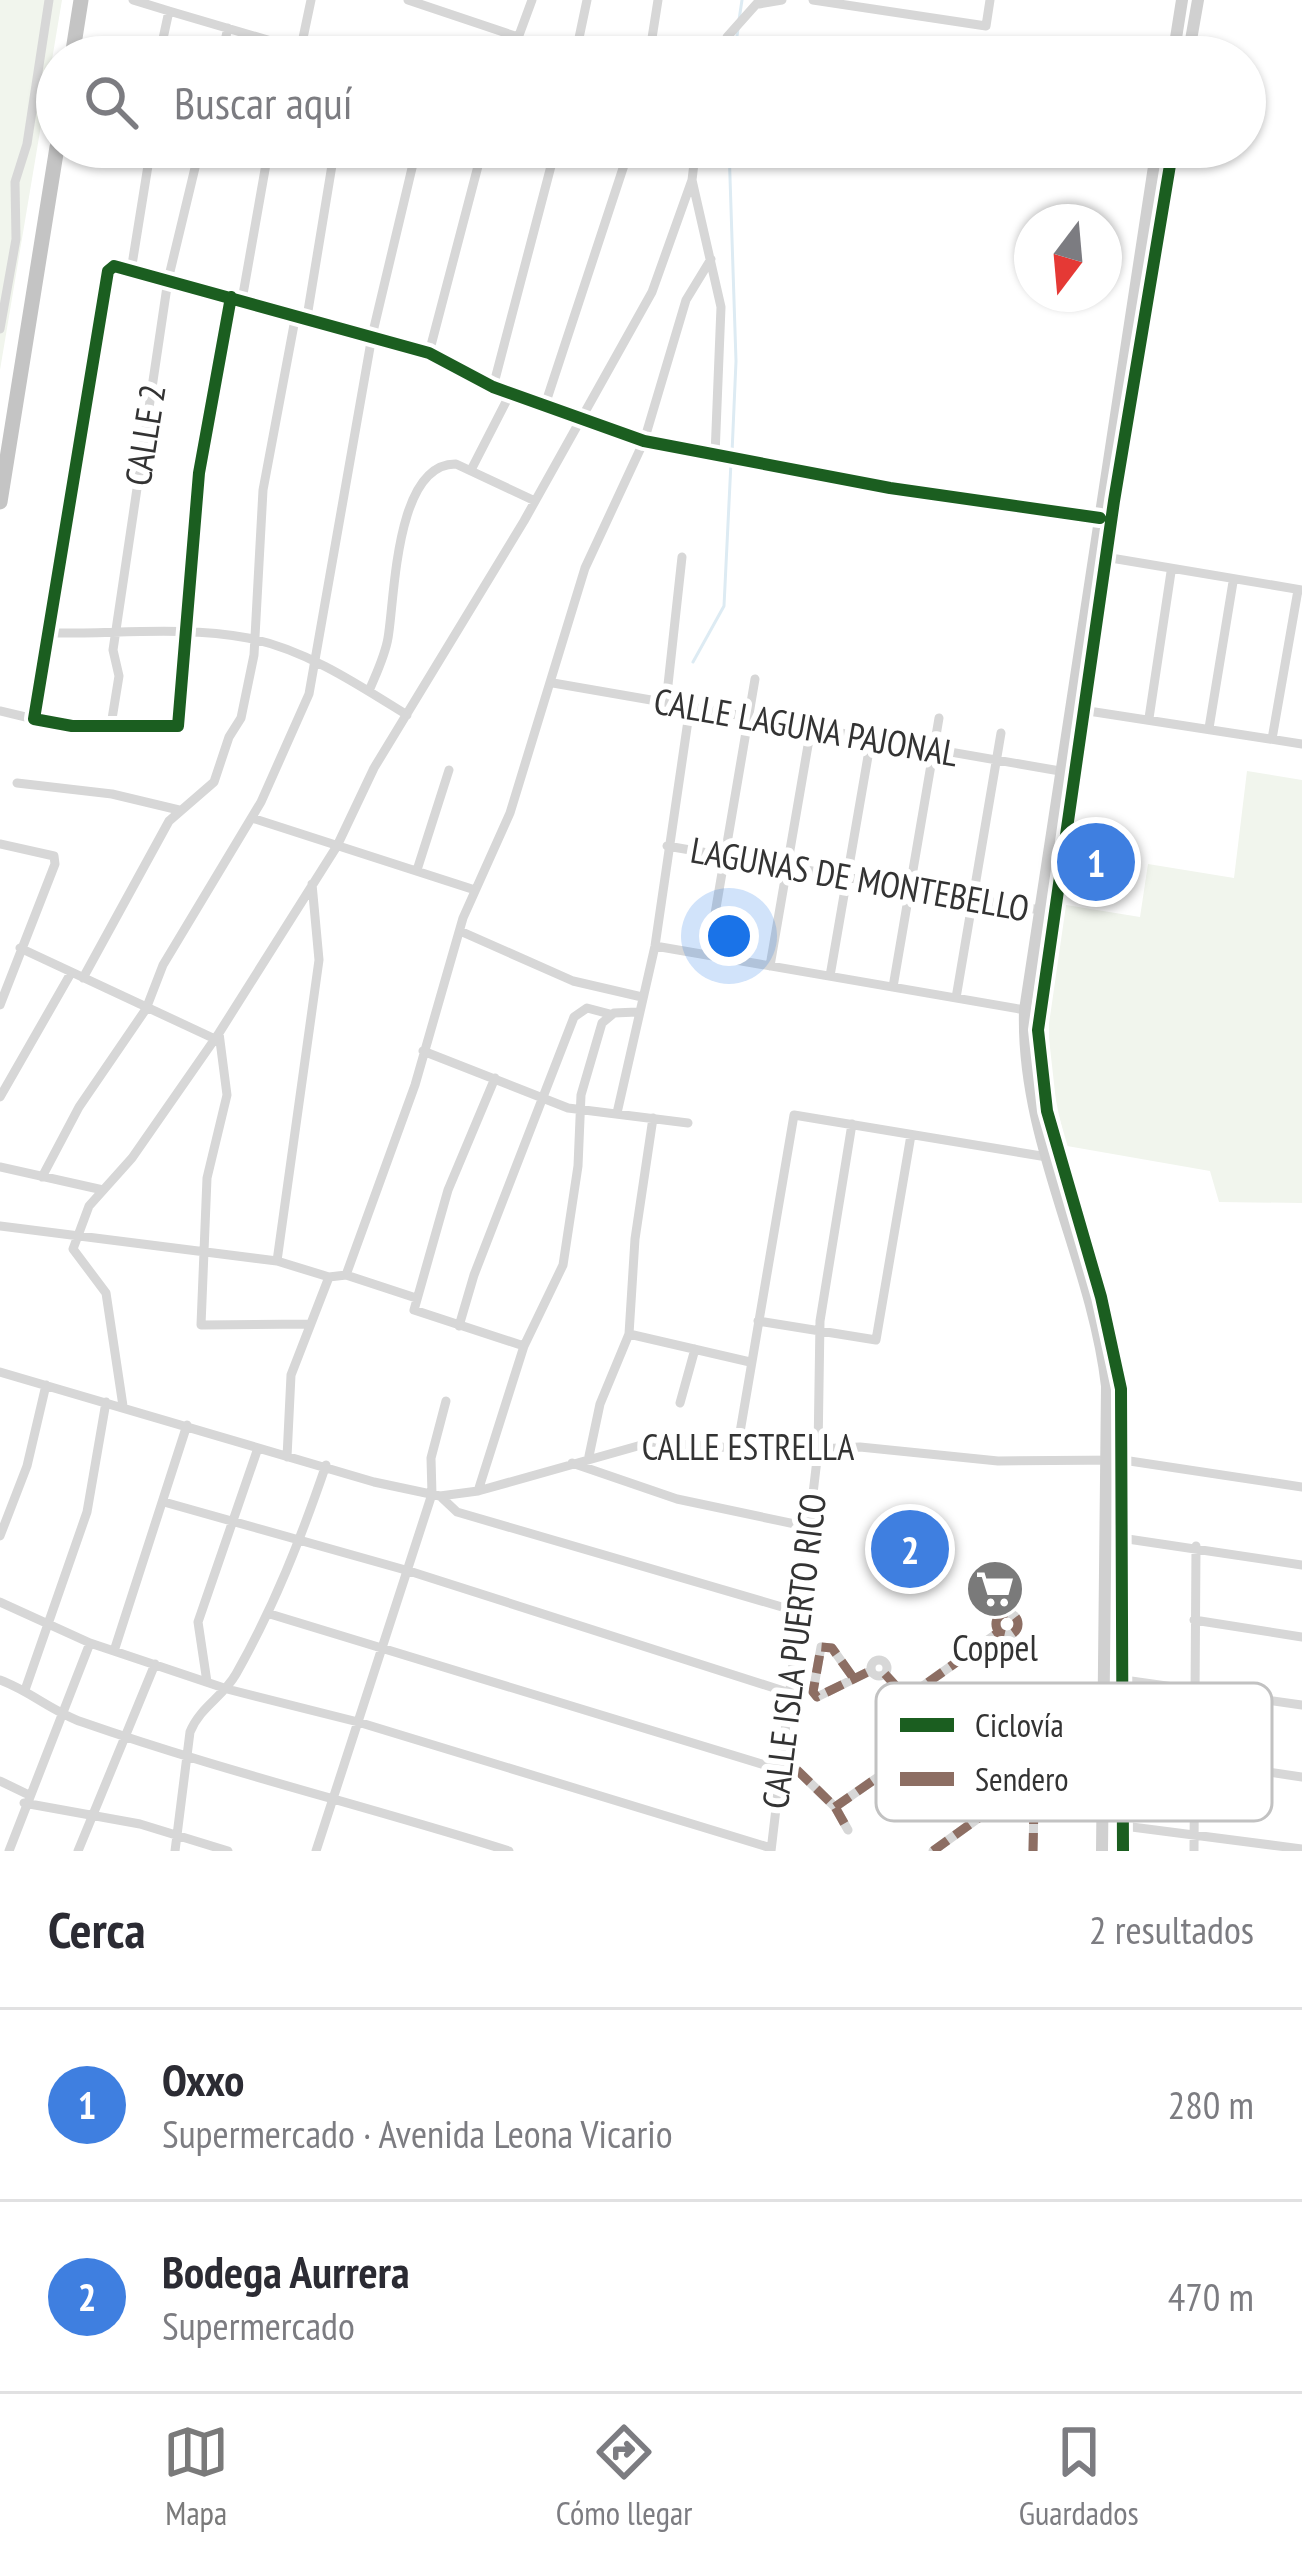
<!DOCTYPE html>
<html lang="es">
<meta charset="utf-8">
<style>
:root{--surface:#fff;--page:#f7f7f7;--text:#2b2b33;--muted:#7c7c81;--line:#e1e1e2;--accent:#7a7a7a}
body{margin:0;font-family:"PT Sans Narrow",sans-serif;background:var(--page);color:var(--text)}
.compass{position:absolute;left:1014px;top:204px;width:108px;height:108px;border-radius:50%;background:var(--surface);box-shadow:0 3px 9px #0004;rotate:196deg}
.you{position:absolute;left:729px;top:936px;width:42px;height:42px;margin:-30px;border:9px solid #fff;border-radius:50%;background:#1a73e8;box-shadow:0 0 0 18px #1a73e833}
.badge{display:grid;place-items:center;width:78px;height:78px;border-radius:50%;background:var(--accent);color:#fff;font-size:39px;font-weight:700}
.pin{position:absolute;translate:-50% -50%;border:6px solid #fff;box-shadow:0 3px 12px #0006}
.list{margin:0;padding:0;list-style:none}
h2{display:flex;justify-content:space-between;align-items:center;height:156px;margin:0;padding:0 48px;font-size:51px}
h2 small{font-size:39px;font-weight:400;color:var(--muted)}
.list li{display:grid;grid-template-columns:78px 1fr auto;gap:36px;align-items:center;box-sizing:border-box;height:192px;padding:0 48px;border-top:3px solid var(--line)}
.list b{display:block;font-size:45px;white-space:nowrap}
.list p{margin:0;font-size:39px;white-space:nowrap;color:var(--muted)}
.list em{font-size:39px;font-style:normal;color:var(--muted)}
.icon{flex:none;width:66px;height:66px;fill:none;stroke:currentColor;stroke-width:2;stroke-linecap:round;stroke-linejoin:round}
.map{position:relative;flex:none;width:1302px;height:1851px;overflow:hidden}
.search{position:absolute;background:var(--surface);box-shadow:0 3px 9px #0004;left:36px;right:36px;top:36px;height:132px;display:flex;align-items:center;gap:30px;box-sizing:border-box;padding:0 42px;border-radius:66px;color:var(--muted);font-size:45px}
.sheet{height:540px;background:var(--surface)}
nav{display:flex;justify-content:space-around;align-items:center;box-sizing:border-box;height:168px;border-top:3px solid var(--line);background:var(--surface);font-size:33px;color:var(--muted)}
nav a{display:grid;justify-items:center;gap:6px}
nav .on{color:var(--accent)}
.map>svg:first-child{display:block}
.green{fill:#f1f5ed}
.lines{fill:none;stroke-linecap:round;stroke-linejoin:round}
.stream{stroke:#ddebf3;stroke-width:3}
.street{stroke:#d7d7d7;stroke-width:9}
.secondary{stroke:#d0d0d0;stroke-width:12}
.highway{stroke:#c4c4c4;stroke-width:15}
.quiet{stroke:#8d6e63;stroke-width:9;stroke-dasharray:18 9;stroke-linecap:butt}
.cycleway-casing{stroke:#fff;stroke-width:20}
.cycleway{stroke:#1b5e20;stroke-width:12}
.labels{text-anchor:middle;stroke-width:12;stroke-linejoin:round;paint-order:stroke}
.street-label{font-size:36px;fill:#333;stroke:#fff}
.poi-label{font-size:36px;fill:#333;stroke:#fff}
.key{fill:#fff;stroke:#c2c2c2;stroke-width:3}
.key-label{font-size:33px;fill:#333}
</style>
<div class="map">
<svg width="1302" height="1851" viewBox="0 0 1302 1851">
<rect width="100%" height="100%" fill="#fff"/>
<!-- green -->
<path class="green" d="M 0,0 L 62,0 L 0,370 Z
M 1247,771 L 1302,780 L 1302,1203 L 1219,1202 L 1210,1171 L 1067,1146 C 1041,1057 1047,994 1060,904 L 1140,917 L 1148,864 L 1234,878 Z"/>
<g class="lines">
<!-- stream -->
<path class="stream" d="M 739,20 L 742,0
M 734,57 L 738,29
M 729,147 L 736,361 L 732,453
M 693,662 L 724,606 L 731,462"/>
<!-- street -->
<path class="street" d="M 133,0 L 169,11
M 408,0 L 518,37
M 813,0 L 986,26 L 990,0
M 759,4 L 782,0
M 159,57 L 169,11 L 325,57
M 221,57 L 228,28
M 299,57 L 311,0
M 511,57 L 532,0
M 575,57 L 587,0
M 649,57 L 658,0
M 722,57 L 727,37 L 760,0
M 629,147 L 670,158 L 693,157
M 696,147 L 692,180 L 721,307 L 715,455
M 361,160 L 362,147
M 131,271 L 151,147
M 231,297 L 199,473 L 178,726 L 72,726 L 34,719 L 108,271 L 114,266 L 429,353 L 493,387 L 644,441 L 890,488 L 1100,518
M 242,300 L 269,147
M 307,317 L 333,159
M 0,329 L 16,239 L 15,182 L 27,144 L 49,0
M 429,353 L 483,147
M 493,387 L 556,147
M 545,405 L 630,147
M 471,470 L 511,392
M 1105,557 L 1302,590
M 51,633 C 117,634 183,626 248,638 C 305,649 359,685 407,715
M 553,683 L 1060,771
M 369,691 C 376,674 385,656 388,638 C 395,598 395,463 456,464 L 535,501
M 666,703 L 682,557
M 1082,710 L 1302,744
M 0,711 L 34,719
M 1149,718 L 1171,572
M 111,725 L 119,676 L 113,650 L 168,280 L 200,147
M 1209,728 L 1233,582
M 1272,739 L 1298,590
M 17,783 L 112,794 L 179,810
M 252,818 L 475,890
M 0,844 L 54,856 L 55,864 L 0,1005
M 667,846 L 1046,911
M 417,870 L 449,770
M 460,931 L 573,981 L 642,997
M 655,946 L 1025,1010
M 20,948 L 215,1039
M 708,955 L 755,679
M 770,966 L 811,728
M 830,976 L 871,739
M 83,978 L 169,821 L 214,782 L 229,737 L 241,718 L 254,655 L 263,490 L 296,314
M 893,987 L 939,718
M 956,998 L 1001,733
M 219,1033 L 227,1095 L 207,1178 L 201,1325 L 310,1324
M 423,1051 L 568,1108 L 688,1123
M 495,1078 L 448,1190 L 414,1310 L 524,1346
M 0,1097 L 71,973
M 617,1113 L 655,946 L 690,707
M 0,1167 L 103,1190
M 42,1177 L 79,1107 L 146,1009 L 163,965 L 261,802 L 309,694 L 372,336 L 417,147
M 0,1226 L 277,1261 L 329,1277 L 346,1275 L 415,1085 L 463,918 L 510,813 L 585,568 L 644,441 L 686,300 L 711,259
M 277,1261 L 319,960 L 312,884
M 346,1275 L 416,1298
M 758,1321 L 876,1340 L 911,1135
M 459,1326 L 474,1275 L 574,1017 L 587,1008 L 610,1014
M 629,1334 L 750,1362
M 0,1372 L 374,1482 L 440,1496 L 478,1491 L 652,1442 L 775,1451 L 860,1447 L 998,1461 L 1123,1460 L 1302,1487
M 680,1403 L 695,1349
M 123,1406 L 106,1293 L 73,1249 L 89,1206 L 132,1158 L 219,1033 L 337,846 L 374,768 L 524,521 L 652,292 L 692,180
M 738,1444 L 794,1115 L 1047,1157
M 589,1456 L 600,1404 L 629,1334 L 635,1239 L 653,1118
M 287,1457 L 291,1375 L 329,1277
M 572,1463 L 677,1499 L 809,1527
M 478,1491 L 524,1346 L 563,1265 L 578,1166 L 581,1095 L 602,1023 L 614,1013 L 637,1012
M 440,1496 L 457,1512 L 799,1612
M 164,1502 L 409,1571 L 790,1693
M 0,1536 L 27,1466 L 46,1385
M 1121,1538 L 1302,1565
M 0,1602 L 90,1643 L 227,1689 L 358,1722 L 771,1848
M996 1624a11 11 0 1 1 22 0a11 11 0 1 1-22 0Z
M 270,1614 L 781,1770
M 1194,1620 L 1302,1637
M 115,1648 L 187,1425
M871 1668a8 8 0 1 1 16 0a8 8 0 1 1-16 0Z
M 885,1674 L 932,1726 L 957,1775 L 970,1788 L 1004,1801 L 1011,1812 L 1028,1804 L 1017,1789 L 1004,1801
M 852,1676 L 832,1648 L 821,1647 L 813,1692 L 817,1697 L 870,1671
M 0,1680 C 30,1691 53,1712 82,1722 C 222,1771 367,1806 509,1851
M 1124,1680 L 1302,1705
M 207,1682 L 198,1622 L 258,1448
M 25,1690 L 87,1512 L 106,1402
M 906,1698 L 999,1632
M1017 1727a8 8 0 1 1 16 0a8 8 0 1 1-16 0Z
M 1194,1761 L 1302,1777
M 797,1770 L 835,1807 L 848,1830
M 957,1775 L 1019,1733
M 0,1781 L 27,1794
M 24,1803 L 140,1824 L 228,1851
M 1028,1804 L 1103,1804
M 835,1807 L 937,1736
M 1124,1826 L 1302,1849
M 9,1851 L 90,1643
M 78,1851 L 155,1664
M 175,1851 L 190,1732 C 200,1707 223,1697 236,1674 C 274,1607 301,1538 326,1465
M 316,1851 L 432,1494 L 431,1458 L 446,1401
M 771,1851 L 818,1451 L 820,1321 L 852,1124
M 933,1851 L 980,1817 L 991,1799
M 1033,1851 L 1034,1804
M 1194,1851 L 1196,1546"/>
<!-- secondary -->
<path class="secondary" d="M 1173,57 L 1182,0
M 1188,57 L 1198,0
M 1102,1851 L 1107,1386 C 1092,1258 1021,1141 1025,1010 L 1157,147
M 1123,1851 L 1121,1389 L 1101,1297 L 1047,1111 L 1038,1030 L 1114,501 L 1173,147"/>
<!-- highway -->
<path class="highway" d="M 72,57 L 81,0
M 0,502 L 57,147"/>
<!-- quiet -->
<path class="quiet" d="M996 1624a11 11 0 1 1 22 0a11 11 0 1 1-22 0Z
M 885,1674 L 932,1726 L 957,1775 L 970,1788 L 1004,1801 L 1011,1812 L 1028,1804 L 1017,1789 L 1004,1801
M 852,1676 L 832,1648 L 821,1647 L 813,1692 L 817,1697 L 870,1671
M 906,1698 L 999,1632
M1017 1727a8 8 0 1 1 16 0a8 8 0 1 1-16 0Z
M 797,1770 L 835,1807 L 848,1830
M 957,1775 L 1019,1733
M 1028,1804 L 1103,1804
M 835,1807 L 937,1736
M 933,1851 L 980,1817 L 991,1799
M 1033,1851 L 1034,1804"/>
<!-- cycleway casing -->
<g class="cycleway-casing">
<path id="cycleway" d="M 231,297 L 199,473 L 178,726 L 72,726 L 34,719 L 108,271 L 114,266 L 429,353 L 493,387 L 644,441 L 890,488 L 1100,518
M 1123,1851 L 1121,1389 L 1101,1297 L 1047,1111 L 1038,1030 L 1114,501 L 1173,147"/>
</g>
<!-- cycleway -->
<use href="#cycleway" class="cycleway"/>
</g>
<!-- icons -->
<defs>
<g id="supermarket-disc" transform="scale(3)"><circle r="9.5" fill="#7a7a7a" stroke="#fff"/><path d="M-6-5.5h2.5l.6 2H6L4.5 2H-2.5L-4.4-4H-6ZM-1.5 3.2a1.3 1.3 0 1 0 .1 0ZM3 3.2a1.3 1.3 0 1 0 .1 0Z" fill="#fff"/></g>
</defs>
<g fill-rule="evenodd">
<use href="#supermarket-disc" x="995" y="1589"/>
</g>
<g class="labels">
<!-- street labels -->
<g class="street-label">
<text transform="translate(145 435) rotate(-81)" y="13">CALLE 2</text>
<text transform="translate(806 727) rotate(10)" y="13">CALLE LAGUNA PAJONAL</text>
<text transform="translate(860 879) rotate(10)" y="13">LAGUNAS DE MONTEBELLO</text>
<text x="748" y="1460">CALLE ESTRELLA</text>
<text transform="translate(794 1651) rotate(-83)" y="13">CALLE ISLA PUERTO RICO</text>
</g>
<!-- poi labels -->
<g class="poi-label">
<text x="995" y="1661">Coppel</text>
</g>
</g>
<!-- legend -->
<rect x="876" y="1683" width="396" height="138" rx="18" class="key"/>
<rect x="900" y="1718" width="54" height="14" fill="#1b5e20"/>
<rect x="900" y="1772" width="54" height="14" fill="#8d6e63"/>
<g class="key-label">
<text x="975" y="1737">Ciclovía</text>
<text x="975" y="1791">Sendero</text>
</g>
</svg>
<svg class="compass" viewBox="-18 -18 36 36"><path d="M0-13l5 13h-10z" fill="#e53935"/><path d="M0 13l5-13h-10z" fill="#7c7c81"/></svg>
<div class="you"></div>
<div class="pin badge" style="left:1096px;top:862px;background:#3f7fe0">1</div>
<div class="pin badge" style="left:910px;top:1549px;background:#3f7fe0">2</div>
<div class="search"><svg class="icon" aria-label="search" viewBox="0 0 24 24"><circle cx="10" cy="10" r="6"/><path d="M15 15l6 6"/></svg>Buscar aquí</div>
</div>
<section class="sheet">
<h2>Cerca<small>2 resultados</small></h2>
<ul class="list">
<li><span class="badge" style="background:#3f7fe0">1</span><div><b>Oxxo</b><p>Supermercado · Avenida Leona Vicario</p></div><em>280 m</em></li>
<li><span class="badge" style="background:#3f7fe0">2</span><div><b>Bodega Aurrera</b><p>Supermercado</p></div><em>470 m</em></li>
</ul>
</section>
<nav>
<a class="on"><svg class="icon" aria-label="map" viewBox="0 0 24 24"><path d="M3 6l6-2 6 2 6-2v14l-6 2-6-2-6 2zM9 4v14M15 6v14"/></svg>Mapa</a>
<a><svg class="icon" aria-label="directions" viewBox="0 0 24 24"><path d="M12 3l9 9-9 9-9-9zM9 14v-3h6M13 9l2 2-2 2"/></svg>Cómo llegar</a>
<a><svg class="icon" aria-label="saved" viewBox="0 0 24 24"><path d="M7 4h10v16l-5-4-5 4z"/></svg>Guardados</a>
</nav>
